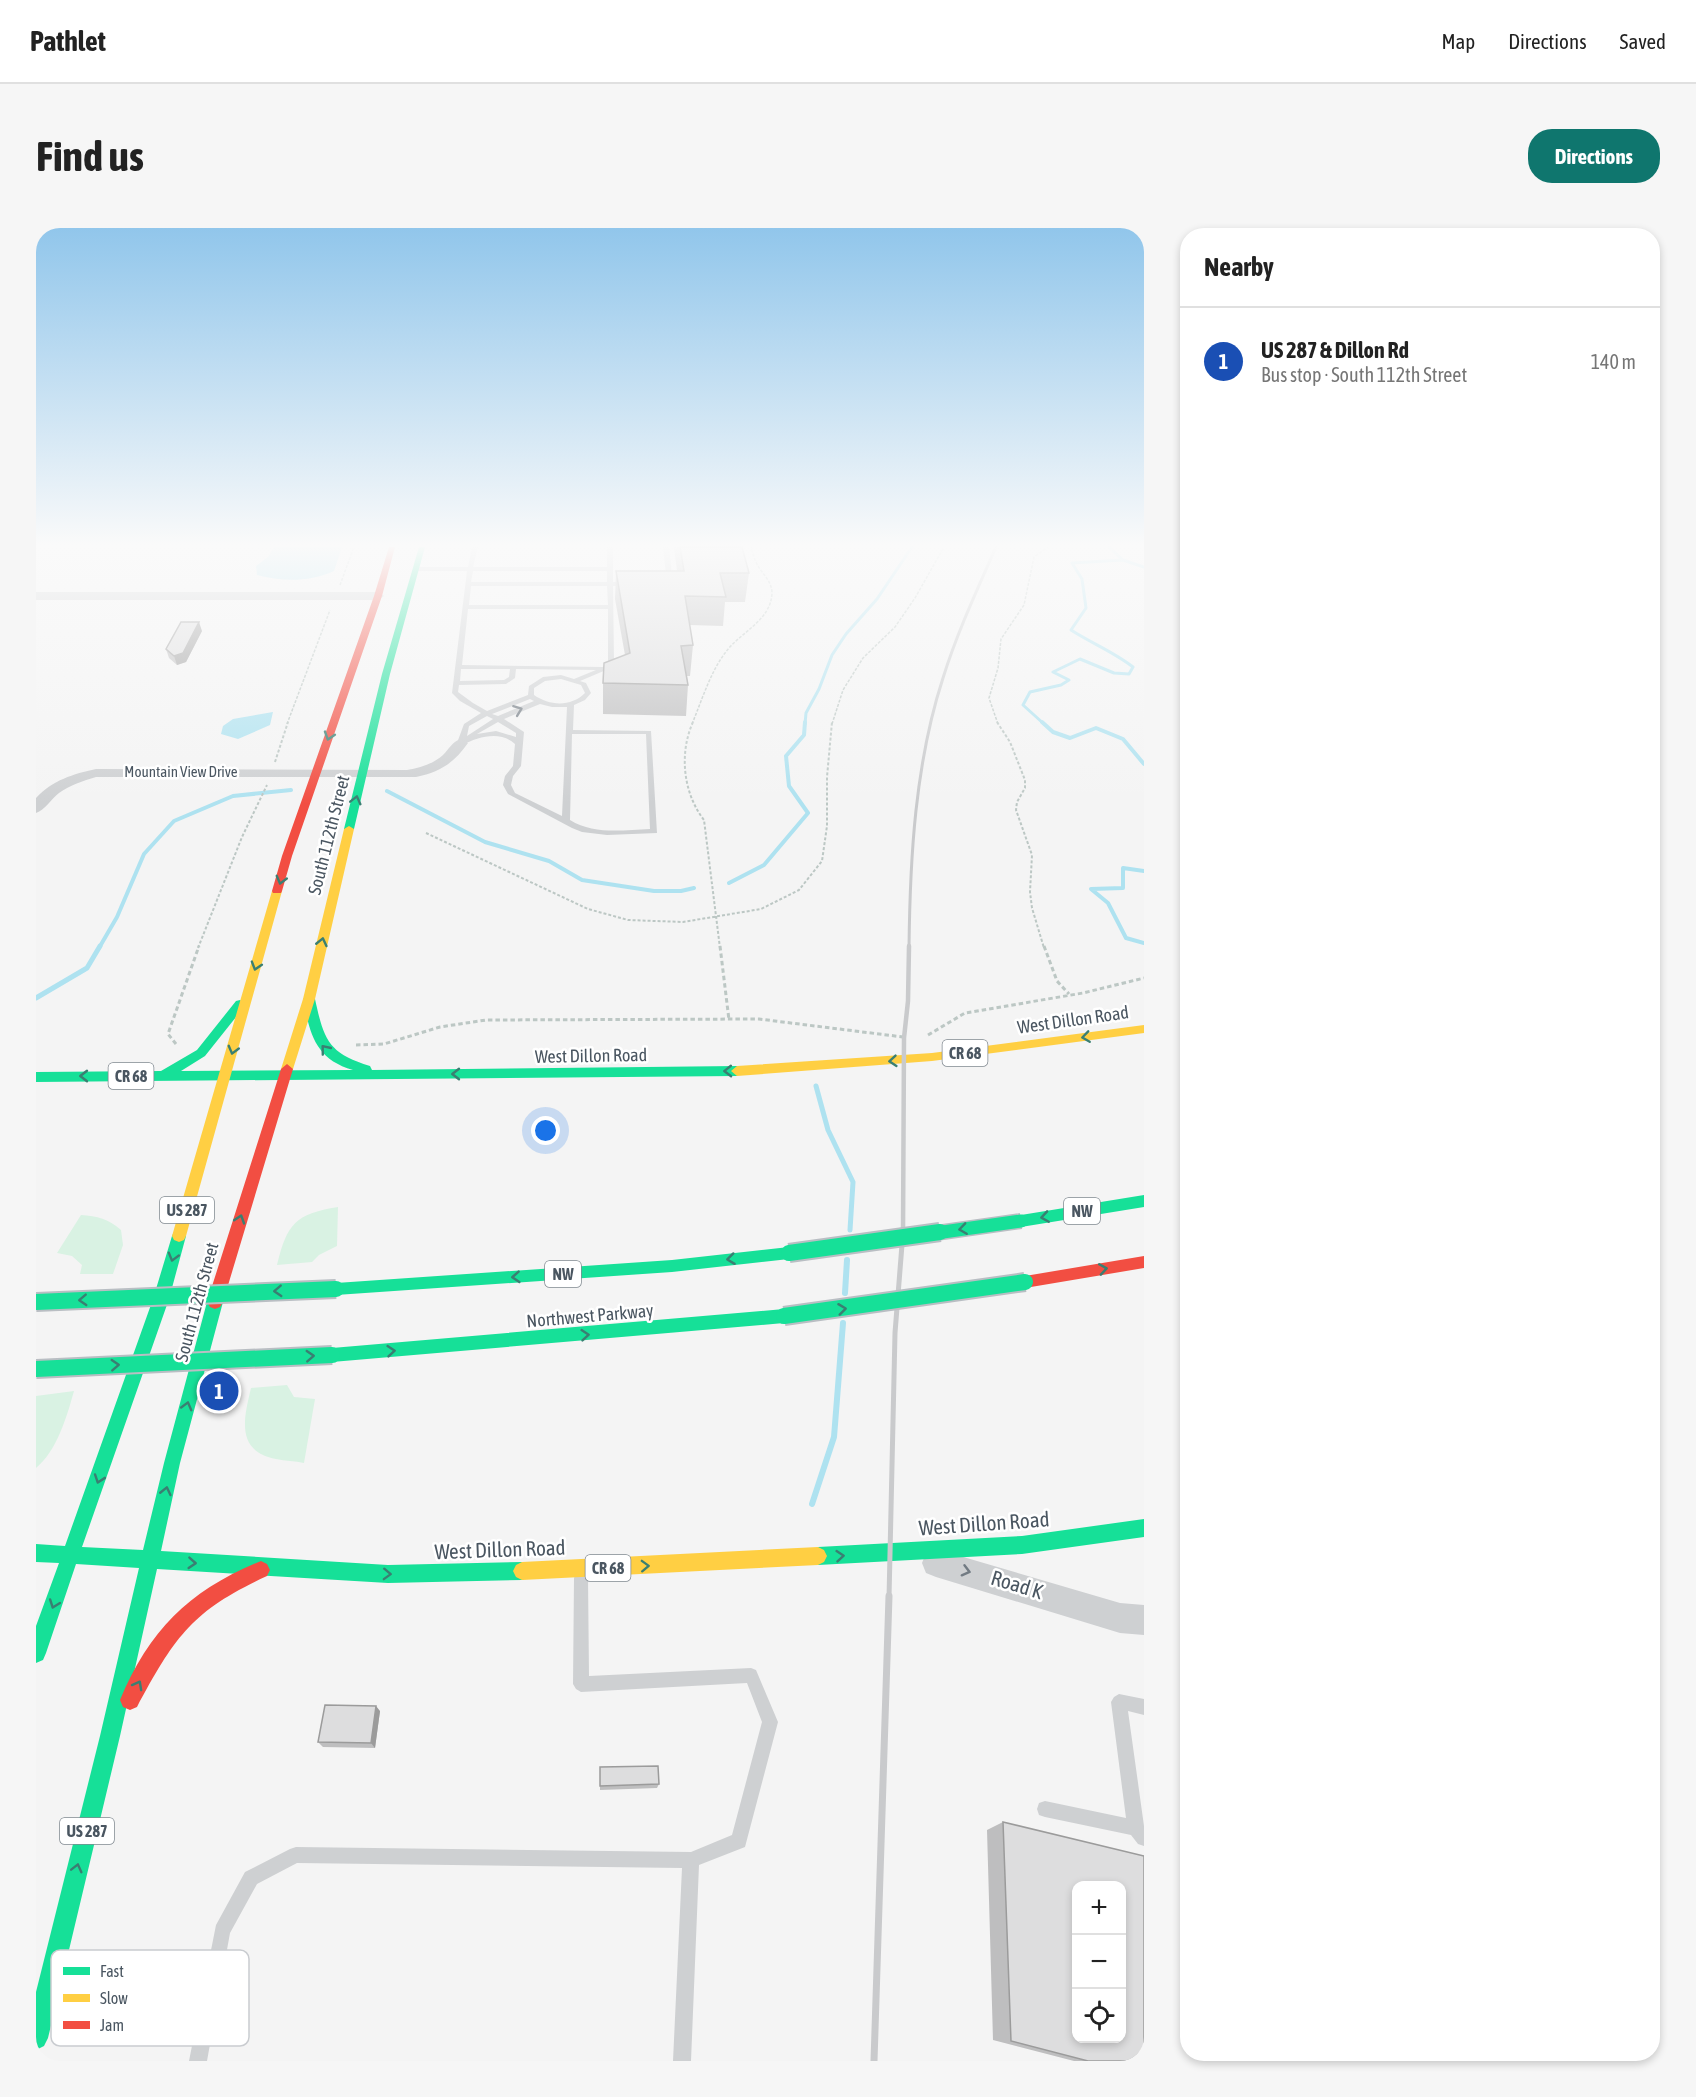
<!DOCTYPE html>
<meta charset="utf-8">
<style>
:root{--surface:#fff;--page:#f6f6f6;--text:#222;--muted:#767676;--line:#e0e0e0;--accent:#0f766e}
body{margin:0;font-family:"Asap Condensed",sans-serif;background:var(--page);color:var(--text)}
.controls{position:absolute;right:18px;bottom:18px;display:grid;overflow:hidden;border-radius:12px;box-shadow:0 3px 9px #0003}
.controls button{width:54px;height:54px;display:grid;place-items:center;padding:0;border:0;border-bottom:2px solid var(--line);background:var(--surface);color:var(--text);font:30px sans-serif}
.you{position:absolute;left:510px;top:903px;width:21px;height:21px;margin:-15px;border:4px solid #fff;border-radius:50%;background:#1a73e8;box-shadow:0 0 0 9px #1a73e833}
.badge{display:grid;place-items:center;width:39px;height:39px;border-radius:50%;background:var(--accent);color:#fff;font-size:20px;font-weight:700}
.pin{position:absolute;translate:-50% -50%;border:3px solid #fff;box-shadow:0 2px 6px #0006}
.list{margin:0;padding:0;list-style:none}
h2{display:flex;justify-content:space-between;align-items:center;height:78px;margin:0;padding:0 24px;font-size:26px}
h2 small{font-size:20px;font-weight:400;color:var(--muted)}
.list li{display:grid;grid-template-columns:39px 1fr auto;gap:18px;align-items:center;box-sizing:border-box;height:108px;padding:0 24px;border-top:2px solid var(--line)}
.list b{display:block;font-size:22px;white-space:nowrap}
.list p{margin:0;font-size:20px;white-space:nowrap;color:var(--muted)}
.list em{font-size:20px;font-style:normal;color:var(--muted)}
.icon{flex:none;width:33px;height:33px;fill:none;stroke:currentColor;stroke-width:2;stroke-linecap:round;stroke-linejoin:round}
.map{position:relative;flex:none;width:1108px;height:1833px;overflow:hidden;border-radius:24px}
header{display:flex;align-items:center;gap:36px;box-sizing:border-box;height:84px;padding:0 30px;background:var(--surface);border-bottom:2px solid var(--line)}
header strong{font-size:28px}
nav{display:flex;gap:33px;margin-inline-start:auto;font-size:21px}
.intro{display:flex;align-items:center;justify-content:space-between;box-sizing:border-box;height:144px;padding:0 36px}
h1{margin:0;font-size:42px}
.button{padding:15px 27px;border-radius:24px;background:var(--accent);color:#fff;font-size:21px;font-weight:700}
main{display:flex;gap:36px;padding:0 36px}
aside{flex:1;background:var(--surface);border-radius:24px;box-shadow:0 3px 9px #0003}
.map>svg:first-child{display:block}
.green{fill:#d9f2e3}
.water{fill:#aee2f0}
.lines{fill:none;stroke-linecap:round;stroke-linejoin:round}
.stream-far3{stroke:#aee2f0;stroke-width:3}
.stream-far2{stroke:#aee2f0;stroke-width:4}
.stream-far1{stroke:#aee2f0;stroke-width:5}
.stream{stroke:#aee2f0;stroke-width:6}
.path-far2{stroke:#bcc7c4;stroke-width:1.5;stroke-dasharray:3 1.5;stroke-linecap:butt}
.path-far1{stroke:#bcc7c4;stroke-width:2;stroke-dasharray:3 2;stroke-linecap:butt}
.path{stroke:#bcc7c4;stroke-width:3;stroke-dasharray:4.5 3;stroke-linecap:butt}
.lane{fill:#ced0d2;fill-rule:evenodd}
.street{fill:#ced0d2;fill-rule:evenodd}
.fast{fill:#16e098;fill-rule:evenodd}
.slow{fill:#ffcf43;fill-rule:evenodd}
.jam{fill:#f24e42;fill-rule:evenodd}
.rail-far3{stroke:#c9cacc;stroke-width:3}
.rail-far2{stroke:#c9cacc;stroke-width:4.5}
.rail-far1{stroke:#c9cacc;stroke-width:5}
.rail{stroke:#c9cacc;stroke-width:7}
.fast-bridge-far1-casing{stroke:#b9bec3;stroke-width:16;stroke-linecap:butt}
.fast-bridge-casing{stroke:#b9bec3;stroke-width:20;stroke-linecap:butt}
.fast-bridge-far1{stroke:#16e098;stroke-width:13}
.fast-bridge{stroke:#16e098;stroke-width:16}
.wall{fill:#bebebf}
.shaded-wall{fill:#9b9b9b}
.building{fill:#ddddde;stroke:#9b9b9b;stroke-width:1.5;fill-rule:evenodd}
.oneway{stroke:#727b83}
.oneway2{stroke:#3a7f72}
.labels{text-anchor:middle;stroke-width:5;stroke-linejoin:round;paint-order:stroke}
.far-street-label{font-size:15px;fill:#4a5661;stroke:#fff}
.shield{fill:#fff;stroke:#808990;stroke-width:1.5}
.shield-label{font-size:16px;font-weight:bold;fill:#4a5661}
.street-label{font-size:18px;fill:#4a5661;stroke:#fff}
.near-street-label{font-size:21px;fill:#4a5661;stroke:#fff}
.key{fill:#fff;stroke:#c9ccd0;stroke-width:1.5}
.key-label{font-size:16px;fill:#4a5661}
</style>
<header>
<strong>Pathlet</strong>
<nav><a>Map</a><a>Directions</a><a>Saved</a></nav>
</header>
<div class="intro"><h1>Find us</h1><a class="button">Directions</a></div>
<main>
<div class="map">
<svg width="1108" height="1833" viewBox="0 0 1108 1833">
<rect width="100%" height="100%" fill="#f4f4f4"/>
<!-- green -->
<path class="green" d="M 302,979 L 301,1018 L 283,1027 L 276,1034 L 241,1037 C 251,996 259,986 302,979 Z
M 45,987 C 61,988 73,991 85,1002 L 87,1017 L 77,1046 L 44,1046 L 46,1037 L 36,1028 L 21,1025 Z
M 251,1157 L 258,1169 L 279,1171 L 268,1235 C 259,1233 249,1233 240,1231 C 199,1223 208,1190 215,1160 Z
M 38,1163 C 31,1188 21,1223 0,1240 L 0,1168 Z"/>
<!-- water -->
<path class="water" d="M 238,319 L 306,319 L 298,343 C 273,354 247,354 221,347 L 220,338 L 232,329 Z
M 237,484 L 234,497 L 202,511 L 185,506 L 187,498 L 197,491 Z"/>
<g class="lines">
<!-- stream-far3 -->
<path class="stream-far3" d="M 1087,332 L 1108,339
M 769,496 L 770,485 L 783,461 L 796,427 L 810,406 L 841,371 L 876,319
M 1008,496 L 987,477 L 994,464 L 1025,457 L 1033,452 L 1017,444 L 1044,431 L 1078,445 L 1093,446 L 1097,439 C 1078,424 1055,415 1035,402 L 1050,380 L 1046,351 L 1036,335 L 1087,332 L 1073,319"/>
<!-- stream-far2 -->
<path class="stream-far2" d="M 1006,494 L 1017,504 L 1034,510 L 1060,500 L 1087,511 L 1108,536
M 351,563 L 449,614 L 513,633 L 546,652 L 618,663 L 645,663 L 658,660
M 1108,643 L 1087,640 L 1087,660 L 1055,661 L 1072,675 L 1090,710 L 1108,715
M 693,655 L 728,637 L 772,585 L 753,558 L 750,528 L 768,507 L 769,494
M 63,720 L 81,689 L 108,626 L 138,593 L 197,568 L 255,562"/>
<!-- stream-far1 -->
<path class="stream-far1" d="M 0,770 L 51,740 L 64,718
M 780,858 L 792,902 L 817,954 L 814,1002"/>
<!-- stream -->
<path class="stream" d="M 809,1065 L 811,1032
M 776,1276 L 798,1209 L 807,1095"/>
<!-- path-far2 -->
<path class="path-far2" d="M 304,357 L 318,319
M 251,496 L 294,382
M 656,496 C 666,472 674,445 689,425 C 704,404 735,393 736,365 C 736,353 726,346 721,336 C 718,331 717,325 715,319
M 796,496 L 807,462 L 827,430 L 859,399 L 879,370 L 908,319
M 962,496 L 953,470 L 962,440 L 965,411 L 988,377 L 998,329 L 1012,319"/>
<!-- path-far1 -->
<path class="path-far1" d="M 657,494 C 643,525 647,565 668,592 L 684,720
M 961,494 L 974,514 L 989,552 L 989,560 L 981,574 L 980,582 L 996,627 L 994,664 L 996,680 L 1008,720
M 239,534 L 252,494
M 390,605 L 552,681 L 592,692 L 647,694 L 725,681 L 763,662 L 786,633 L 791,598 L 791,549 L 796,494
M 162,720 L 206,609 L 231,557"/>
<!-- path -->
<path class="path" d="M 684,718 L 693,792
M 1008,718 L 1021,753 L 1033,766
M 892,807 L 929,785 L 1047,765 L 1108,750
M 140,816 L 132,806 L 163,718
M 320,817 L 348,816 L 404,799 L 450,792 L 723,791 L 867,809"/>
<!-- lane -->
<path class="lane" d="M 436,319 L 442,319 L 437,339 L 571,339 L 571,319 L 577,319 L 577,354 L 591,354 L 594,356 L 591,358 L 577,358 L 578,434 L 570,442 L 544,453 L 550,455 L 555,465 L 549,472 L 538,477 L 537,502 L 615,503 L 621,605 L 571,607 L 546,604 L 536,600 L 472,566 L 467,557 L 469,548 L 477,538 L 479,516 C 464,502 442,509 426,517 L 421,515 L 428,496 L 445,485 L 424,473 L 416,465 L 431,343 L 380,343 L 377,341 L 380,339 L 432,339 ZM 437,343 L 571,343 L 571,354 L 435,354 ZM 435,358 L 571,358 L 572,377 L 433,377 ZM 432,381 L 572,381 L 572,434 L 567,439 L 426,437 ZM 425,441 L 474,441 L 473,449 L 468,452 L 424,453 ZM 480,441 L 560,442 L 538,451 L 525,447 L 507,449 L 493,458 L 492,467 L 451,483 L 437,475 L 422,464 L 423,457 L 470,456 L 479,450 ZM 525,451 L 545,457 L 549,465 C 535,479 514,478 498,467 L 498,460 L 509,453 ZM 494,471 L 498,473 L 462,488 L 456,486 ZM 504,476 L 516,479 L 531,479 L 526,588 L 479,565 L 475,557 L 477,548 L 485,538 L 488,504 L 468,491 ZM 451,488 L 457,491 L 431,508 L 433,498 ZM 462,494 L 480,505 L 480,509 L 460,503 L 441,506 ZM 536,506 L 610,506 L 614,601 C 587,602 558,607 534,592 Z
M 627,319 L 633,319 L 637,356 L 634,358 L 631,356 Z
M 545,1343 L 550,1345 L 552,1350 L 553,1448 L 715,1440 L 720,1442 L 742,1494 L 709,1619 L 663,1637 L 655,1833 L 637,1833 L 646,1640 L 261,1635 L 221,1656 L 194,1705 L 171,1833 L 153,1833 L 180,1697 L 209,1644 L 254,1621 L 260,1619 L 655,1624 L 696,1607 L 726,1494 L 711,1455 L 545,1464 L 540,1461 L 537,1456 L 538,1350 L 540,1345 Z
M 1083,1466 L 1108,1471 L 1108,1487 L 1092,1483 L 1108,1598 L 1108,1618 L 1102,1616 L 1095,1607 L 1009,1589 L 1003,1587 L 1001,1581 L 1003,1575 L 1009,1573 L 1090,1590 L 1075,1474 L 1078,1469 Z"/>
<!-- street -->
<path class="street" d="M 0,364 L 342,364 L 348,368 L 342,372 L 0,372 Z
M 425,511 L 432,515 C 418,535 404,544 380,549 L 60,549 C 47,553 34,557 23,565 C 15,571 9,582 0,585 L 0,570 C 17,552 37,546 60,541 L 371,542 C 384,540 397,536 407,527 C 413,521 417,513 425,511 Z
M 900,1321 L 1084,1375 L 1108,1377 L 1108,1407 L 1084,1405 L 900,1349 L 890,1345 L 886,1335 L 890,1325 Z"/>
<!-- fast -->
<path class="fast" d="M 383,319 L 389,319 L 354,446 L 318,601 L 313,604 L 309,603 L 308,601 L 346,446 Z
M 273,767 L 279,771 C 288,812 292,825 334,838 L 336,842 L 701,838 L 707,843 L 701,848 L 0,854 L 0,844 L 125,843 L 161,822 L 200,773 L 204,772 L 210,776 L 208,779 L 169,828 L 145,843 L 317,842 C 279,831 274,806 267,771 Z
M 1108,967 L 1108,979 L 985,999 L 980,997 L 978,993 L 980,989 L 985,987 Z
M 143,1002 L 148,1004 L 150,1008 L 133,1071 L 46,1319 L 107,1322 L 128,1235 L 171,1074 L 174,1069 L 179,1067 L 184,1069 L 187,1074 L 144,1235 L 125,1323 L 352,1337 L 486,1334 L 492,1337 L 495,1343 L 492,1349 L 486,1352 L 352,1355 L 121,1341 L 84,1508 L 12,1810 L 8,1818 L 0,1822 L 0,1764 L 64,1508 L 103,1340 L 40,1336 L 10,1425 L 7,1432 L 0,1435 L 0,1398 L 23,1335 L 0,1334 L 0,1316 L 29,1318 L 117,1071 L 136,1008 L 138,1004 Z
M 753,1019 L 758,1021 L 760,1025 L 758,1029 L 753,1031 L 636,1044 L 300,1067 L 295,1066 L 292,1061 L 295,1056 L 300,1055 L 636,1032 Z
M 748,1081 L 753,1083 L 756,1088 L 753,1093 L 748,1095 L 296,1134 L 290,1132 L 288,1127 L 290,1122 L 296,1120 Z
M 1108,1291 L 1108,1309 L 986,1326 L 782,1337 L 776,1334 L 773,1328 L 776,1322 L 782,1319 L 986,1308 Z"/>
<!-- slow -->
<path class="slow" d="M 313,598 L 318,601 L 279,771 L 257,841 L 251,846 L 245,841 L 267,771 L 308,601 Z
M 241,660 L 246,663 L 150,1008 L 148,1012 L 143,1014 L 138,1012 L 136,1008 L 236,663 Z
M 1108,797 L 1108,805 L 896,833 L 701,848 L 695,843 L 701,838 L 896,825 Z
M 782,1319 L 788,1322 L 791,1328 L 788,1334 L 782,1337 L 486,1352 L 480,1349 L 477,1343 L 480,1337 L 486,1334 Z"/>
<!-- jam -->
<path class="jam" d="M 353,319 L 359,319 L 346,368 L 256,628 L 246,663 L 245,665 L 237,665 L 236,663 L 246,628 L 338,368 Z
M 251,836 L 257,841 L 187,1074 L 184,1079 L 179,1081 L 174,1079 L 171,1074 L 245,841 Z
M 1108,1028 L 1108,1040 L 989,1060 L 984,1059 L 982,1054 L 984,1049 L 989,1048 Z
M 225,1333 L 231,1336 L 234,1342 L 231,1348 C 157,1382 139,1408 101,1479 L 94,1482 L 87,1479 L 84,1472 C 114,1401 154,1362 225,1333 Z"/>
<!-- rail-far3 -->
<path class="rail-far3" d="M 873,720 C 874,630 879,536 907,450 C 921,405 941,362 960,319"/>
<!-- rail-far2 -->
<path class="rail-far2" d="M 867,1006 L 868,810 L 872,773 L 873,718"/>
<!-- rail-far1 -->
<path class="rail-far1" d="M 853,1370 L 859,1105 L 867,1004"/>
<!-- rail -->
<path class="rail" d="M 838,1833 L 853,1368"/>
<!-- fast-bridge-far1 casing -->
<g class="fast-bridge-far1-casing">
<path id="fast-bridge-far1" d="M 893,1006 L 985,993"/>
</g>
<!-- fast-bridge casing -->
<g class="fast-bridge-casing">
<path id="fast-bridge" d="M 753,1025 L 904,1004
M 0,1074 L 300,1061
M 748,1088 L 989,1054
M 0,1141 L 296,1127"/>
</g>
<!-- fast-bridge-far1 -->
<use href="#fast-bridge-far1" class="fast-bridge-far1"/>
<!-- fast-bridge -->
<use href="#fast-bridge" class="fast-bridge"/>
</g>
<!-- wall -->
<path class="wall" d="M 638,319 L 706,319 L 713,345 L 709,374 L 689,374 L 687,398 L 654,397 L 657,417 L 654,448 L 651,448 L 652,457 L 650,488 L 567,486 L 567,455 L 589,427 L 579,371 L 580,343 L 641,343 Z
M 166,403 L 150,434 L 141,437 L 133,430 L 130,421 Z
M 344,1483 L 339,1520 L 287,1519 L 282,1514 Z
M 564,1539 L 623,1556 L 621,1560 L 564,1562 Z
M 967,1594 L 1108,1833 L 1038,1833 L 957,1812 L 951,1602 Z"/>
<!-- shaded-wall -->
<path class="shaded-wall" d="M 163,394 L 166,403 L 150,434 L 141,437 L 138,428 Z
M 340,1478 L 344,1483 L 339,1520 L 335,1515 Z"/>
<!-- building -->
<path class="building" d="M 644,319 L 706,319 L 713,345 L 684,345 L 690,369 L 649,368 L 657,417 L 645,418 L 652,457 L 567,455 L 568,435 L 594,425 L 580,343 L 648,343 Z
M 145,394 L 163,394 L 147,425 L 138,428 L 130,421 Z
M 289,1477 L 340,1478 L 335,1515 L 282,1514 Z
M 622,1538 L 623,1556 L 564,1558 L 564,1539 Z
M 967,1594 L 1108,1628 L 1108,1833 L 1052,1833 L 975,1813 ZM 1041,1658 L 1086,1658 L 1086,1810 L 1041,1810 Z"/>
<!-- one-way arrows -->
<defs><path id="oneway-chevron" d="M-2-3.5L2.5 0L-2 3.5" fill="none" stroke-width="1.6" stroke-linecap="round" stroke-linejoin="round" transform="scale(1.5)"/></defs>
<g class="oneway">
<use href="#oneway-chevron" transform="translate(482 482) rotate(-21)"/>
<use href="#oneway-chevron" transform="translate(930 1343) rotate(15)"/>
</g>
<g class="oneway2">
<use href="#oneway-chevron" transform="translate(293 508) rotate(108)"/>
<use href="#oneway-chevron" transform="translate(320 572) rotate(-76)"/>
<use href="#oneway-chevron" transform="translate(245 652) rotate(105)"/>
<use href="#oneway-chevron" transform="translate(286 714) rotate(-77)"/>
<use href="#oneway-chevron" transform="translate(220 738) rotate(107)"/>
<use href="#oneway-chevron" transform="translate(1050 809) rotate(172)"/>
<use href="#oneway-chevron" transform="translate(289 821) rotate(-129)"/>
<use href="#oneway-chevron" transform="translate(197 822) rotate(105)"/>
<use href="#oneway-chevron" transform="translate(857 833) rotate(175)"/>
<use href="#oneway-chevron" transform="translate(692 843) rotate(179)"/>
<use href="#oneway-chevron" transform="translate(420 846) rotate(180)"/>
<use href="#oneway-chevron" transform="translate(48 848) rotate(180)"/>
<use href="#oneway-chevron" transform="translate(1009 989) rotate(171)"/>
<use href="#oneway-chevron" transform="translate(204 991) rotate(-72)"/>
<use href="#oneway-chevron" transform="translate(927 1001) rotate(172)"/>
<use href="#oneway-chevron" transform="translate(137 1029) rotate(106)"/>
<use href="#oneway-chevron" transform="translate(695 1031) rotate(173)"/>
<use href="#oneway-chevron" transform="translate(1067 1041) rotate(-9)"/>
<use href="#oneway-chevron" transform="translate(480 1049) rotate(176)"/>
<use href="#oneway-chevron" transform="translate(242 1063) rotate(177)"/>
<use href="#oneway-chevron" transform="translate(47 1072) rotate(177)"/>
<use href="#oneway-chevron" transform="translate(806 1081) rotate(-7)"/>
<use href="#oneway-chevron" transform="translate(549 1107) rotate(-5)"/>
<use href="#oneway-chevron" transform="translate(355 1123) rotate(-5)"/>
<use href="#oneway-chevron" transform="translate(274 1128) rotate(-3)"/>
<use href="#oneway-chevron" transform="translate(79 1137) rotate(-3)"/>
<use href="#oneway-chevron" transform="translate(151 1178) rotate(-75)"/>
<use href="#oneway-chevron" transform="translate(63 1251) rotate(109)"/>
<use href="#oneway-chevron" transform="translate(130 1263) rotate(-77)"/>
<use href="#oneway-chevron" transform="translate(804 1328) rotate(-5)"/>
<use href="#oneway-chevron" transform="translate(156 1335) rotate(4)"/>
<use href="#oneway-chevron" transform="translate(609 1338) rotate(-2)"/>
<use href="#oneway-chevron" transform="translate(351 1346) rotate(2)"/>
<use href="#oneway-chevron" transform="translate(18 1376) rotate(110)"/>
<use href="#oneway-chevron" transform="translate(102 1457) rotate(-61)"/>
<use href="#oneway-chevron" transform="translate(41 1640) rotate(-76)"/>
</g>
<!-- sky -->
<linearGradient id="sky" x2="0" y2="1"><stop stop-color="#91c6eb"/><stop offset="0.55" stop-color="#fafafa"/><stop offset="1" stop-color="#fafafa" stop-opacity="0"/></linearGradient>
<rect width="1108" height="576" fill="url(#sky)"/>
<g class="labels">
<!-- far-street labels -->
<g class="far-street-label">
<text x="145" y="549">Mountain View Drive</text>
</g>
<!-- shield labels -->
<g class="shield">
<rect x="906.5" y="812" width="45" height="26" rx="4.5"/>
<rect x="72.5" y="835" width="45" height="26" rx="4.5"/>
<rect x="124" y="969" width="54" height="26" rx="4.5"/>
<rect x="1028" y="970" width="36" height="26" rx="4.5"/>
<rect x="509" y="1033" width="36" height="26" rx="4.5"/>
<rect x="549.5" y="1327" width="45" height="26" rx="4.5"/>
<rect x="24" y="1590" width="54" height="26" rx="4.5"/>
</g>
<g class="shield-label">
<text x="929" y="831">CR 68</text>
<text x="95" y="854">CR 68</text>
<text x="151" y="988">US 287</text>
<text x="1046" y="989">NW</text>
<text x="527" y="1052">NW</text>
<text x="572" y="1346">CR 68</text>
<text x="51" y="1609">US 287</text>
</g>
<!-- street labels -->
<g class="street-label">
<text transform="translate(293 607) rotate(-76)" y="6">South 112th Street</text>
<text transform="translate(1037 792) rotate(-8)" y="6">West Dillon Road</text>
<text transform="translate(555 828) rotate(-1)" y="6">West Dillon Road</text>
<text transform="translate(161 1074) rotate(-75)" y="6">South 112th Street</text>
<text transform="translate(554 1088) rotate(-5)" y="6">Northwest Parkway</text>
</g>
<!-- near-street labels -->
<g class="near-street-label">
<text transform="translate(948 1296) rotate(-4)" y="7">West Dillon Road</text>
<text transform="translate(464 1322) rotate(-2)" y="7">West Dillon Road</text>
<text transform="translate(981 1357) rotate(17)" y="7">Road K</text>
</g>
</g>
<!-- legend -->
<rect x="15" y="1722" width="198" height="96" rx="9" class="key"/>
<rect x="27" y="1739" width="27" height="8" fill="#16e098"/>
<rect x="27" y="1766" width="27" height="8" fill="#ffcf43"/>
<rect x="27" y="1793" width="27" height="8" fill="#f24e42"/>
<g class="key-label">
<text x="64" y="1749">Fast</text>
<text x="64" y="1776">Slow</text>
<text x="64" y="1803">Jam</text>
</g>
</svg>
<div class="controls">
<button>+</button>
<button>−</button>
<button><svg class="icon" aria-label="locate" viewBox="0 0 24 24"><circle cx="12" cy="12" r="6"/><path d="M12 2v4M12 18v4M2 12h4M18 12h4"/></svg></button>
</div>
<div class="you"></div>
<div class="pin badge" style="left:183px;top:1163px;background:#1a4fb4">1</div>
</div>
<aside>
<h2>Nearby<small></small></h2>
<ul class="list">
<li><span class="badge" style="background:#1a4fb4">1</span><div><b>US 287 &amp; Dillon Rd</b><p>Bus stop · South 112th Street</p></div><em>140 m</em></li>
</ul>
</aside>
</main>
